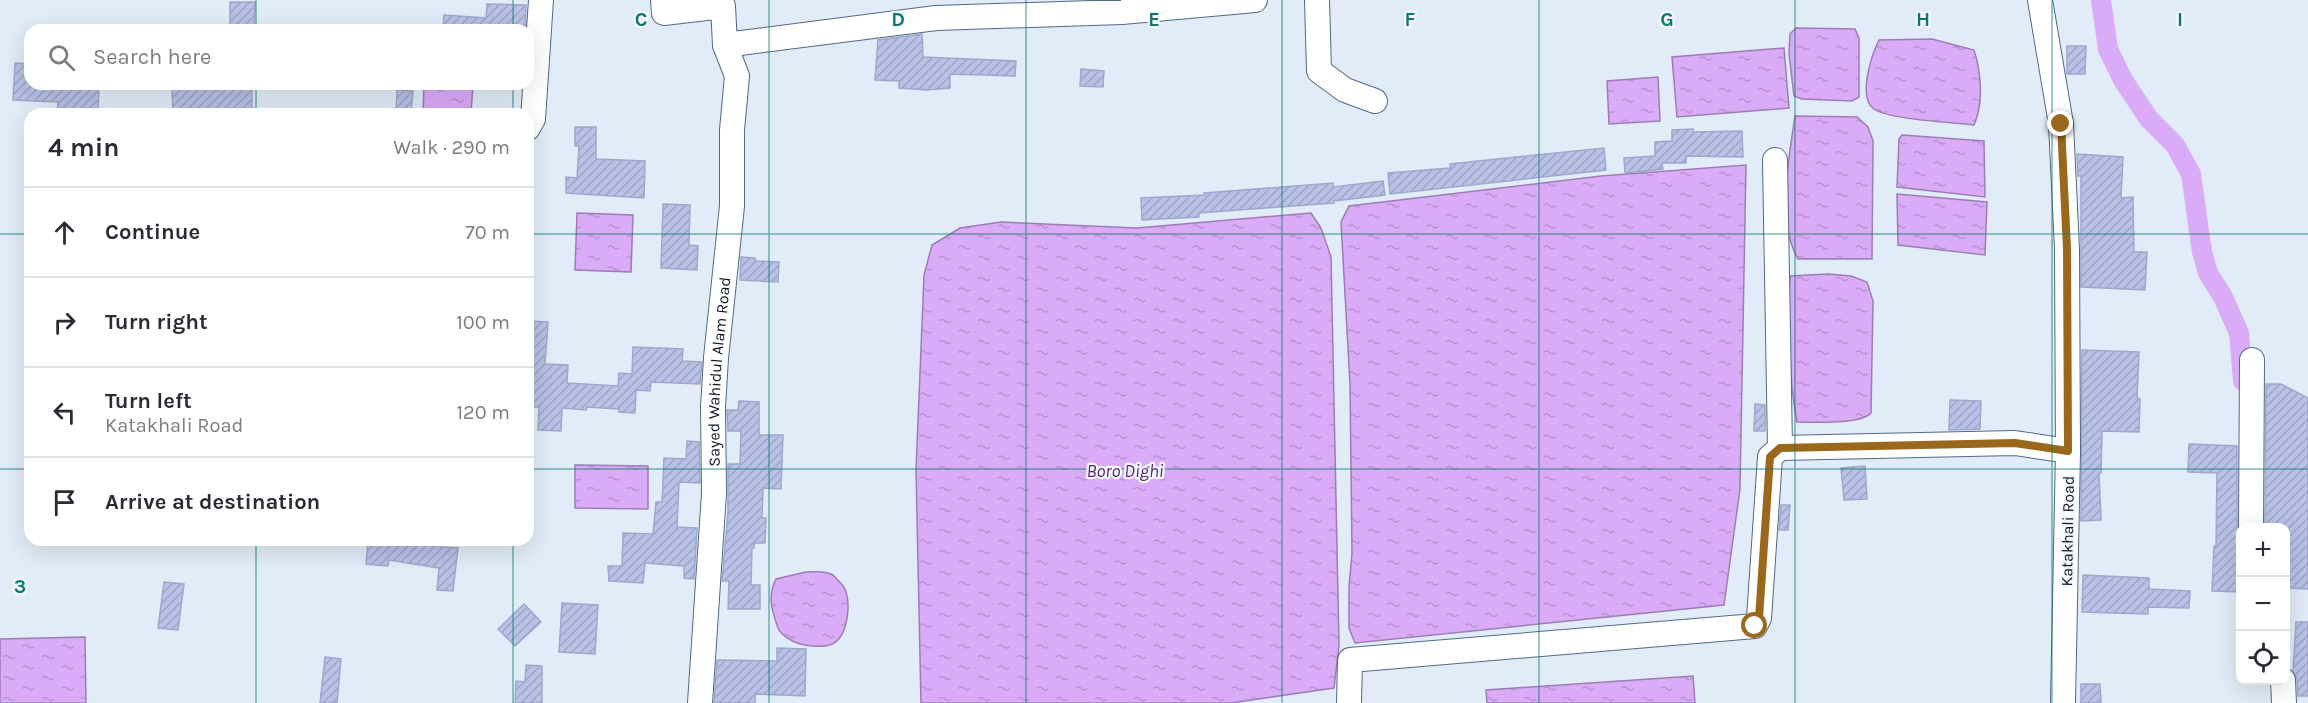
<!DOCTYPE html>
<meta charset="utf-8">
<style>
:root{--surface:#fff;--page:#f2f2f3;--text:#2b2b33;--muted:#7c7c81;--line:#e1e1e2}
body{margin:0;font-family:Karla,sans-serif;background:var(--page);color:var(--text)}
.controls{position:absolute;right:18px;bottom:18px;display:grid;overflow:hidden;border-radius:12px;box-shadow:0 6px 24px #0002}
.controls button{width:54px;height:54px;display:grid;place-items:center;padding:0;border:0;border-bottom:2px solid var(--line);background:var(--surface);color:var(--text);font:30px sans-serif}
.stop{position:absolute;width:18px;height:18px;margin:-14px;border:4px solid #9a681c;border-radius:50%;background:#fff}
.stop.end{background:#9a681c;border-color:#fff;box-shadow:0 2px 6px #0008}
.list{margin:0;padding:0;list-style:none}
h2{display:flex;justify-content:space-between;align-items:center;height:78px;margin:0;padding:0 24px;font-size:26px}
h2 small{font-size:20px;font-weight:400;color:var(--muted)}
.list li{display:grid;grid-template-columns:39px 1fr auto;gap:18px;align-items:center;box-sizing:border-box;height:90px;padding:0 24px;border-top:2px solid var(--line)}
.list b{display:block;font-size:22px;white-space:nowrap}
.list p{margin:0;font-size:20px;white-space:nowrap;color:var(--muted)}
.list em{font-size:20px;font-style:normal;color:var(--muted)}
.icon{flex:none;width:33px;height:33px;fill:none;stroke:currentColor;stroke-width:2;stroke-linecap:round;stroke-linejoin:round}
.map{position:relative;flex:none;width:2308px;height:703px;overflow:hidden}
.search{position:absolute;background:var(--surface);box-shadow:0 6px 24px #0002;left:24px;top:24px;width:510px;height:66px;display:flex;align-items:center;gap:15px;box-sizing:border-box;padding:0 21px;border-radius:18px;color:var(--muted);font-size:22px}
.panel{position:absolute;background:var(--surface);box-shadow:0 6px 24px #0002;left:24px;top:108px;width:510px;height:438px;border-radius:18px}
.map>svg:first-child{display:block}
.water{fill:url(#water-ripples);stroke:#9c7eb6;stroke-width:1.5}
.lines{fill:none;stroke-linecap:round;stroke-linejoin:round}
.canal{stroke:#daabf6;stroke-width:20}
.building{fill:url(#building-hatch);stroke:#9ea8cb;stroke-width:1.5}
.minor-casing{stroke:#526984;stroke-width:26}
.minor{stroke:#fff;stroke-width:24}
.route{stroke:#9a681c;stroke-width:8}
.grid{fill:none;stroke:#0f766e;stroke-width:1.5;stroke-opacity:0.55}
.labels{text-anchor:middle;stroke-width:4.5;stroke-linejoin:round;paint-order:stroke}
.street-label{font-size:16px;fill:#0d1621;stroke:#f3f8ff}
.water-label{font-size:18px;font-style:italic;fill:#5c2379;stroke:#f3f8ff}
.grid-label{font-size:20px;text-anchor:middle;font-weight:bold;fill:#0f766e;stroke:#f3f8ff;stroke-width:4.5;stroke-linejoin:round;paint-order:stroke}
</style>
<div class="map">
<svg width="2308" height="703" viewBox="0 0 2308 703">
<defs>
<pattern id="water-ripples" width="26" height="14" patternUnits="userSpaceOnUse" patternTransform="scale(1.5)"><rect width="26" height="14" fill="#daabf6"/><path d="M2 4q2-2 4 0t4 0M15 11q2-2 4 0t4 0" fill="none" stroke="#ba92d3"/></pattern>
<pattern id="building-hatch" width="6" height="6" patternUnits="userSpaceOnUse" patternTransform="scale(1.5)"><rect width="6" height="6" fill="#b8c2e6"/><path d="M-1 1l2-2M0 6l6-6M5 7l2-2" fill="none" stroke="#9da6c5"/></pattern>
</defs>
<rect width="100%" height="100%" fill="#e1ecf8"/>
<!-- water -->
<path class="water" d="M 1796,28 L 1855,29 L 1859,38 L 1859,97 L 1852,101 L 1802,99 L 1794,96 L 1789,54 L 1790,34 Z
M 1932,39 L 1974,50 C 1981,72 1984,103 1974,125 C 1951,122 1890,120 1874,109 C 1857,98 1872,54 1879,40 Z
M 1784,48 L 1789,108 L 1677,117 L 1672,57 Z
M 1658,77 L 1660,121 L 1609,124 L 1607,81 Z
M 424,84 L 473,84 L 471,114 L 423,114 Z
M 1795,116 L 1857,117 L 1868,127 L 1873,141 L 1872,259 L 1798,259 C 1776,221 1789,158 1795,116 Z
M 1902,135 L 1984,141 L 1985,197 L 1897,187 L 1899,139 Z
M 1746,165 L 1740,489 L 1724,605 L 1355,643 L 1349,628 L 1349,587 L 1352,553 L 1350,384 L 1341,222 L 1349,206 L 1601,176 Z
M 1897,194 L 1987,202 L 1985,255 L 1898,245 Z
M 577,213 L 633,215 L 631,272 L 575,270 Z
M 1311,213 L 1321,228 L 1331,257 L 1339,645 L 1334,688 L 1231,703 L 921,703 L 916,470 L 924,275 L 932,245 L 960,228 L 1001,222 L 1137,228 Z
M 1828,274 L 1851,276 L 1867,282 L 1873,301 L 1871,413 C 1860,425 1813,422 1797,422 C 1788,373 1788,326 1790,276 Z
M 575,465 L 648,466 L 648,509 L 575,508 Z
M 806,572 C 814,572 825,570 833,575 C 836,578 844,586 845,589 C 851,604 848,637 832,644 C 824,648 808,646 800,644 C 792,642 781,635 778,628 C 772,611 767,596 776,579 Z
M 85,637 L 86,703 L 0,703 L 0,639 Z
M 1693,676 L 1695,703 L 1487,703 L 1486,690 Z"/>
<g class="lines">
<!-- canal -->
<path class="canal" d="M 2101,0 L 2108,49 L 2123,80 L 2149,119 L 2175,145 L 2191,174 L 2202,252 L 2208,273 L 2223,297 L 2239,333 L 2243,381"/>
</g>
<!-- building -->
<path class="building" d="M 230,2 L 255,2 L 254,29 L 230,28 Z
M 487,4 L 526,5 L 525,30 L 443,30 L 444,15 L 486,18 Z
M 922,34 L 923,57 L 1016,61 L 1015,76 L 950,74 L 950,88 L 927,90 L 899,88 L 899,81 L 875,80 L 878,40 Z
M 2067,46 L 2086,46 L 2085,74 L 2067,74 Z
M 15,63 L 29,64 L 28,82 L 30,84 L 99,84 L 98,114 L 57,114 L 58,102 L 13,100 Z
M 1081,69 L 1104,71 L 1103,87 L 1080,86 Z
M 218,84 L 252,84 L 252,114 L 173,114 L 172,88 L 218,90 Z
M 397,90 L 413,91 L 411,114 L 396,114 Z
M 575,127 L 596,127 L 596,159 L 645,161 L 644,198 L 566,193 L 566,177 L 577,178 L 579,146 L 575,146 Z
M 1693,129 L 1693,132 L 1742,131 L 1743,157 L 1686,156 L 1686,163 L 1662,163 L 1663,169 L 1625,173 L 1624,158 L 1655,156 L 1655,142 L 1672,141 L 1672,130 Z
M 1604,148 L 1606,170 L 1390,194 L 1388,173 L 1450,168 L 1450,164 Z
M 2077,154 L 2123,157 L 2121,198 L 2133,197 L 2134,252 L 2147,252 L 2145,290 L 2081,287 L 2081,176 L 2078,176 Z
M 1383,181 L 1385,195 L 1334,201 L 1334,203 L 1199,213 L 1199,217 L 1142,220 L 1141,198 L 1205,195 L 1204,193 L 1333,183 L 1333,187 Z
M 663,204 L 690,205 L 689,245 L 698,246 L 697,270 L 661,268 Z
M 741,257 L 755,258 L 755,261 L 779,262 L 778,282 L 740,280 Z
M 528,321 L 548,322 L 545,364 L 568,365 L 567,383 L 618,386 L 619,373 L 632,374 L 633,347 L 683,349 L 682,361 L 702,362 L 700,384 L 651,382 L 650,391 L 636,390 L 635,413 L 619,412 L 619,409 L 587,407 L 586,410 L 562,408 L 561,431 L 538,430 L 539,407 L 528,407 Z
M 2082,350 L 2139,352 L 2137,398 L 2140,399 L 2139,432 L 2102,431 L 2101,473 L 2099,473 L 2101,520 L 2081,521 Z
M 2266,384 L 2281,384 L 2308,398 L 2308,589 L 2286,588 L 2286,528 L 2265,528 Z
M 1950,400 L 1981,401 L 1980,429 L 1949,430 Z
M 739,401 L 759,402 L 759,435 L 783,435 L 781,489 L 763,488 L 762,518 L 766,518 L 765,543 L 754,543 L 754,548 L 752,548 L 751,585 L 760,585 L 760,609 L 728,609 L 729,581 L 722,581 L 728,512 L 728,464 L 740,464 L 741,431 L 728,431 L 727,410 L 738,410 Z
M 1755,404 L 1765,405 L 1765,431 L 1754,431 Z
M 687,441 L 699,442 L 700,483 L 679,482 L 677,527 L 697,528 L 694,579 L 684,578 L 684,566 L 645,563 L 643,583 L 609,581 L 608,566 L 622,566 L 623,533 L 653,534 L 656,502 L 662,502 L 664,458 L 686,459 Z
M 2189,444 L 2237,446 L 2237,528 L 2241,537 L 2241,592 L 2212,591 L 2214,546 L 2216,546 L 2217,473 L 2188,472 Z
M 1865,466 L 1867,499 L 1844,500 L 1841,468 Z
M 1781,505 L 1790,505 L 1788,530 L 1779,530 Z
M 368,540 L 441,540 L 441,547 L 458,548 L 453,591 L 437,590 L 439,568 L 389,560 L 388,566 L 366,564 Z
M 2083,575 L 2149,578 L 2149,589 L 2190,591 L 2189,608 L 2148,607 L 2148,614 L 2082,612 Z
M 164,582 L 184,584 L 178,630 L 158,628 Z
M 562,603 L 598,605 L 595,654 L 559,652 Z
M 524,604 L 541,622 L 515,646 L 498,629 Z
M 2296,622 L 2308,622 L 2308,696 L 2298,696 L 2297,679 L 2293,671 Z
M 777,648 L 806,649 L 805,696 L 755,694 L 755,703 L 714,703 L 717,660 L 777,661 Z
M 325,657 L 341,659 L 337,703 L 320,703 Z
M 526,665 L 542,666 L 542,703 L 515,703 L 516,681 L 525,682 Z
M 2081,684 L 2100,684 L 2101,703 L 2081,703 Z"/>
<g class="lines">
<!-- minor casing -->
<g class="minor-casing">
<g id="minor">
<path d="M 663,0 L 664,13 L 723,6 L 725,45 L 936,18 L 1122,12 L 1255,0"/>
<path d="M 1317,0 L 1319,71 L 1345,90 L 1375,101"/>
<path d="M 2040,0 L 2061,124 L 2067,249 L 2068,451 L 2063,703"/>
<path d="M 528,128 L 533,119 L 541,0"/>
<path d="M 1775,160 L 1780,448"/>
<path d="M 2251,528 L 2252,360"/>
<path d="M 2283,680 L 2284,703"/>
<path id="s1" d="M 700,703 L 714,493 L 713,407 L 716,358 L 732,206 L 732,130 L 737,76 L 725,45"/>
<path d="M 1349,703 L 1350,660 L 1755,626 L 1759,618 L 1770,457 L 1780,448 L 2015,443 L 2068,451"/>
</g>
</g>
<!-- minor -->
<use href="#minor" class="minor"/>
</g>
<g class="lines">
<!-- route -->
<path class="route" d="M 1755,626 L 1759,618 L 1770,457 L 1780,448 L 2015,443 L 2068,451 L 2067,249 L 2061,124"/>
</g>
<!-- grid -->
<path class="grid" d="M 256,0 L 256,30M 513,0 L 513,30M 769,0 L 769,703M 1026,0 L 1026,703M 1282,0 L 1282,703M 1539,0 L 1539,703M 1795,0 L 1795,703M 2052,0 L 2052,703M 256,84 L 256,114M 513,84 L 513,114M 0,234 L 30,234M 528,234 L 2308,234M 0,469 L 30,469M 528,469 L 2308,469M 256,540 L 256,703M 513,540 L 513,703"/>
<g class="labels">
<!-- street labels -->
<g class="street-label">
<text dy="6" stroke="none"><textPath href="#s1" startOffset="332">Sayed Wahidul Alam Road</textPath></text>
<text transform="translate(2067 531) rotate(-89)" y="6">Katakhali Road</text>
</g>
<!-- water labels -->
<g class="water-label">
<text x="1125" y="477">Boro Dighi</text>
</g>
</g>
<g class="grid-label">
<text x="641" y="26">C</text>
<text x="898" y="26">D</text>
<text x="1154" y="26">E</text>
<text x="1410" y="26">F</text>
<text x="1667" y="26">G</text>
<text x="1923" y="26">H</text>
<text x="2180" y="26">I</text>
<text x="20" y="593">3</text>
</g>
</svg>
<div class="controls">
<button>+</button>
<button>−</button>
<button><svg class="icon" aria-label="locate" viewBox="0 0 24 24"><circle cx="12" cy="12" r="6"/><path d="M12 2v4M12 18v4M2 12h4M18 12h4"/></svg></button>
</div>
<div class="stop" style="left:1755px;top:626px"></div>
<div class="stop end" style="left:2061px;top:124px"></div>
<div class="search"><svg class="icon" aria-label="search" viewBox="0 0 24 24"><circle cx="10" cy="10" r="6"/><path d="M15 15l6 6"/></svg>Search here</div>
<section class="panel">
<h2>4 min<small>Walk · 290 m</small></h2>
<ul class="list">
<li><svg class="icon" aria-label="ahead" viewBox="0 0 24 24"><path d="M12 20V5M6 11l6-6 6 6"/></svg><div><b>Continue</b></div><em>70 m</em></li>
<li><svg class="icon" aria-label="right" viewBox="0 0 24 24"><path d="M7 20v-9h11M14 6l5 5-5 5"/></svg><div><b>Turn right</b></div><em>100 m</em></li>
<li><svg class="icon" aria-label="left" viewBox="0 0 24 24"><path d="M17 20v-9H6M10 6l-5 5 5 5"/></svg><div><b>Turn left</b><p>Katakhali Road</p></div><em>120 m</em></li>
<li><svg class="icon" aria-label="arrive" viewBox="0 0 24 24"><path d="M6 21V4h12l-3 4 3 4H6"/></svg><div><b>Arrive at destination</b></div></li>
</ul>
</section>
</div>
